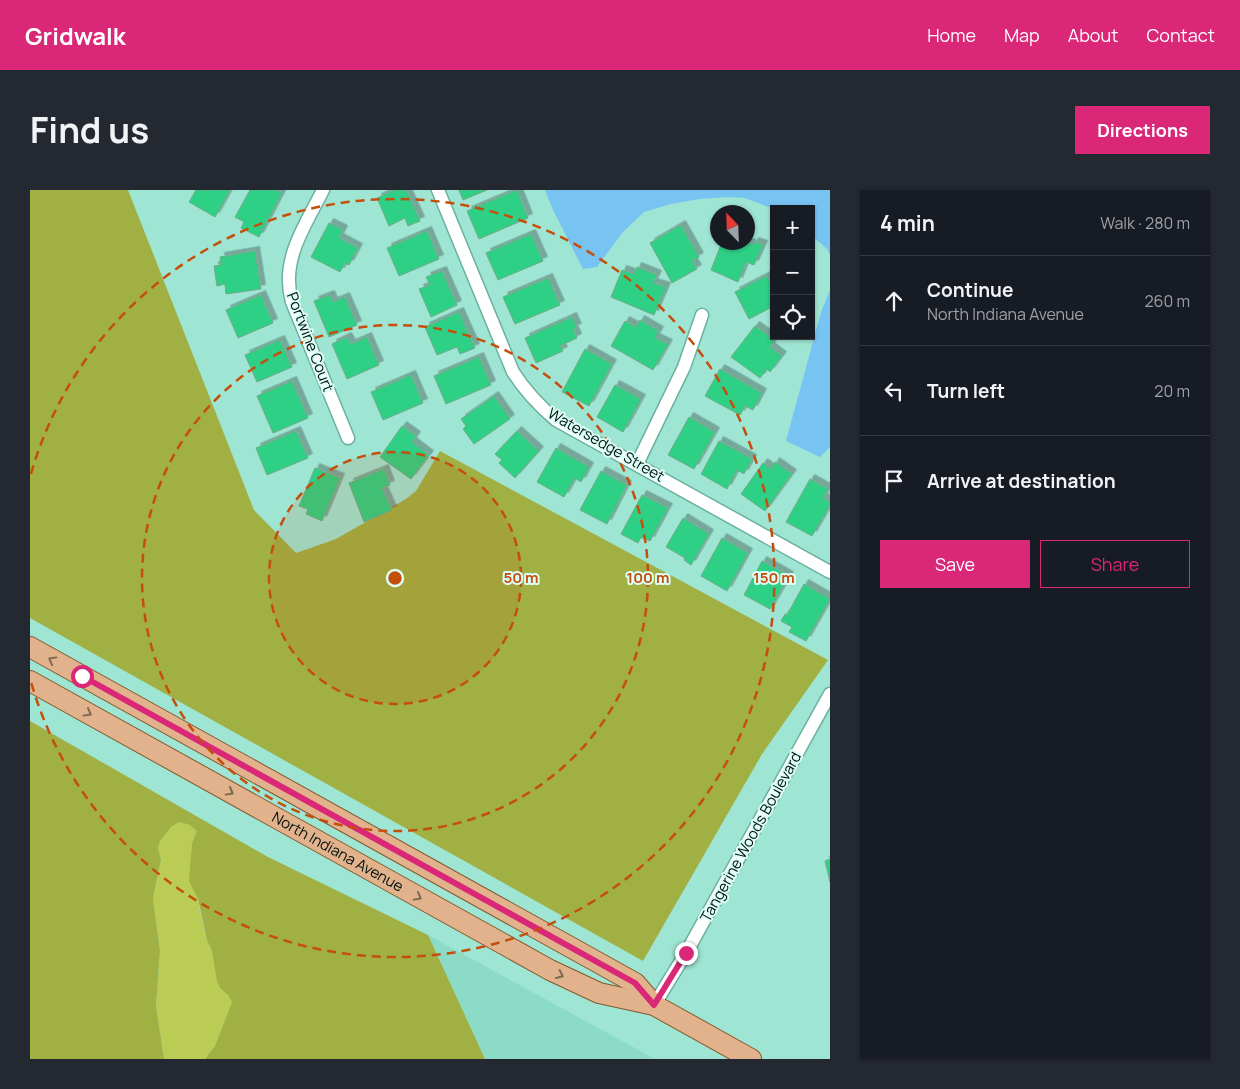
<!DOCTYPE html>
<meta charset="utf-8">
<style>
:root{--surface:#171b24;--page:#242831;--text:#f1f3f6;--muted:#9ea1a6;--line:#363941;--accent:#db2777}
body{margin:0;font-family:Manrope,sans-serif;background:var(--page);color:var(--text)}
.controls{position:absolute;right:15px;top:15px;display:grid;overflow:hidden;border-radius:0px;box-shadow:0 1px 4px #0004}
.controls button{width:45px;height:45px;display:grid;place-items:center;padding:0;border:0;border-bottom:1px solid var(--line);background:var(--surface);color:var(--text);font:25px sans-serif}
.compass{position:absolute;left:680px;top:15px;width:45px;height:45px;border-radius:50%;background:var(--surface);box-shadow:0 1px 4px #0004;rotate:337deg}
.stop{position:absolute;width:15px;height:15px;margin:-11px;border:4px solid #db2777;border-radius:50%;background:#fff}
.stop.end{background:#db2777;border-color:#fff;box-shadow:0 1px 5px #0008}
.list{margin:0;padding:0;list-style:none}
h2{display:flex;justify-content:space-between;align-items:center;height:65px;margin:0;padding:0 20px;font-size:21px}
h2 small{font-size:16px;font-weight:400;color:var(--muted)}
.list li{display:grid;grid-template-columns:32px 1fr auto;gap:15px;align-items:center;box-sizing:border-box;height:90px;padding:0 20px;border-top:1px solid var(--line)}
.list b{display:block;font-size:19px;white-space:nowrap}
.list p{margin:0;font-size:16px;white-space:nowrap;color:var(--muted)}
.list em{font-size:16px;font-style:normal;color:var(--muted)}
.actions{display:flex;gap:10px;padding:15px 20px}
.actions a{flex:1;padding:11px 0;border:1px solid var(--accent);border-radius:0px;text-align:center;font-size:18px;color:var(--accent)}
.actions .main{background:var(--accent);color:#fff}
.icon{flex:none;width:28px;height:28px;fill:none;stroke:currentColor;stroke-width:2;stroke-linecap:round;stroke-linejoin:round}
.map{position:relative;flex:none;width:800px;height:869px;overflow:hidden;border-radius:0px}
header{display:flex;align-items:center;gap:30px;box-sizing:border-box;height:70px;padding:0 25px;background:var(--accent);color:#fff}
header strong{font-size:24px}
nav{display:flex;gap:28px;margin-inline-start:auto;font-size:18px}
.intro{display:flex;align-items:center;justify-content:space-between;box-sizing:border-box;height:120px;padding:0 30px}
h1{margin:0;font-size:35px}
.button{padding:12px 22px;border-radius:0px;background:var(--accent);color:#fff;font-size:18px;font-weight:700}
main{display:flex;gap:30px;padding:0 30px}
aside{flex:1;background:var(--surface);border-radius:0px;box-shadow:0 1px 4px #0004}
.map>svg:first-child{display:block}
.built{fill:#8bdbc7}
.green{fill:#bacc54}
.forest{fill:#a0b043}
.water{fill:#77c4f3}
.building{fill:#2ed085;stroke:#73a988;filter:url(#shadow)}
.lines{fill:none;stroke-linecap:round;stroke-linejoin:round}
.minor-casing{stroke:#6bb0a0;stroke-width:15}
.primary-casing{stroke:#85582d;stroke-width:22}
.minor{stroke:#fff;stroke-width:12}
.primary{stroke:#e1b28c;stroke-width:20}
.oneway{stroke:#7c6952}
.route{stroke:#db2777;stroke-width:6}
.ring{fill:none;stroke:#c54e0c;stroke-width:2.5;stroke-dasharray:9 6}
.labels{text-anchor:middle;stroke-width:4;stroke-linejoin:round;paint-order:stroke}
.street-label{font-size:15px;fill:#00100c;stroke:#dcfef5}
.centre{fill:#c54e0c;stroke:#dcfef5;stroke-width:2.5}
.ring-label{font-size:15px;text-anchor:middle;font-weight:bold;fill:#c54e0c;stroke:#dcfef5;stroke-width:4;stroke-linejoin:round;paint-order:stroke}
</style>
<header>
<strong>Gridwalk</strong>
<nav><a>Home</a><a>Map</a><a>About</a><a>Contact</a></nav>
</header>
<div class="intro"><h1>Find us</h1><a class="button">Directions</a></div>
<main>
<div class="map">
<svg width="800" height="869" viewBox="0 0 800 869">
<defs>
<filter id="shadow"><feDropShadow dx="4.5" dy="-4.5" stdDeviation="0" flood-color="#0004"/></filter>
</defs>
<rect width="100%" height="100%" fill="#9fe5d3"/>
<!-- built -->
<path class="built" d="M 398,745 L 625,869 L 455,869 Z"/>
<!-- green -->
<path class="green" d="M 149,632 L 160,635 L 167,641 L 162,653 L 160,691 L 168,709 L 171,726 L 177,750 L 182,761 L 190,798 L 198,805 L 202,812 L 185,856 L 175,869 L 134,869 L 126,816 L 130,761 L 123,708 L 131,669 L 128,658 L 130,651 L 141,637 Z"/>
<!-- forest -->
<path class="forest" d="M 0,0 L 98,0 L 224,320 L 266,363 L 306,349 L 376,309 L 386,301 L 410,261 L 798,470 L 732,564 L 613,771 L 0,428 Z
M 0,531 L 238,667 L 398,745 L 455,869 L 175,869 L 185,856 L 202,812 L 198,805 L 190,798 L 187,791 L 182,761 L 177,750 L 168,709 L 159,691 L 162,653 L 167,641 L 160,635 L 149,632 L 141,637 L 130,651 L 128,658 L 131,669 L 123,708 L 130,761 L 126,816 L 134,869 L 0,869 Z"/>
<!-- water -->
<path class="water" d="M 515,0 L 800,0 L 800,65 L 797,59 L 781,45 L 781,19 L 744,19 L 715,8 L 699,7 L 669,9 L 641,14 L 614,22 L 593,42 L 567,77 L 553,79 L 523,20 Z
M 800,100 L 800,257 L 790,267 L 756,251 L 791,122 Z"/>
<!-- building -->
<path class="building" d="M 166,0 L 200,0 L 185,27 L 159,12 Z
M 220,0 L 246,0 L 252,3 L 229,47 L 211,38 L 214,32 L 205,27 Z
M 364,0 L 376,0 L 390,31 L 378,36 L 375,28 L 359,36 L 347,8 Z
M 429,0 L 457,0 L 433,10 Z
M 487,0 L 498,28 L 449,49 L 437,21 Z
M 299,33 L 313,40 L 309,48 L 328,58 L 319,75 L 315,73 L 310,82 L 281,67 Z
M 651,35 L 669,67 L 662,71 L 667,79 L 642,93 L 620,53 Z
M 397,41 L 409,69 L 369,86 L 357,58 Z
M 501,44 L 513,71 L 468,90 L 456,63 Z
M 692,52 L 716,52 L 723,55 L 724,52 L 733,55 L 724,75 L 716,72 L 708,92 L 681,80 Z
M 225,61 L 231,99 L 196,104 L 195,94 L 187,96 L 184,76 L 191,75 L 190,67 Z
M 607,77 L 627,85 L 623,93 L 636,97 L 624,125 L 581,107 L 592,80 L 604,84 Z
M 412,81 L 427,115 L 401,127 L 389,99 L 400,95 L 396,87 Z
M 736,86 L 741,94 L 744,93 L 744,116 L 719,129 L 705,102 Z
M 518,88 L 530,115 L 485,134 L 473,107 Z
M 231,105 L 243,133 L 208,148 L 196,120 Z
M 300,105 L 303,112 L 315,107 L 327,135 L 299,147 L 284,111 Z
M 429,122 L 445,158 L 430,164 L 427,157 L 407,165 L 395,137 Z
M 542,127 L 547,138 L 543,139 L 547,148 L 530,156 L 533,161 L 506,173 L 495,148 Z
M 610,130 L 629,141 L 625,148 L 638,154 L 623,180 L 581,156 L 595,131 L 606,137 Z
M 725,136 L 745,150 L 740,157 L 752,166 L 740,182 L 737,179 L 730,188 L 701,167 Z
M 317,147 L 321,154 L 337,147 L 349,175 L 317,189 L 302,154 Z
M 250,150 L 262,177 L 227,192 L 215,165 Z
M 555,159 L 582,174 L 559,216 L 532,202 Z
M 449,167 L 461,195 L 416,214 L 404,186 Z
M 690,179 L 732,203 L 723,220 L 715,216 L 710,225 L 675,206 Z
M 381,185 L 393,213 L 353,230 L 341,202 Z
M 262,191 L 278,228 L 243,243 L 227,206 Z
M 585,195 L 611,209 L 593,242 L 567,227 Z
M 464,206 L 480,229 L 444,254 L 433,239 L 436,236 L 431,229 Z
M 659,227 L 685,242 L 664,279 L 638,265 Z
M 372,236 L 386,246 L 382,252 L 399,265 L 381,289 L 350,267 Z
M 266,241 L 278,268 L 237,285 L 226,258 Z
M 487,241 L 509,261 L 485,288 L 469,273 L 472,270 L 465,264 Z
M 689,251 L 722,269 L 714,284 L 707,280 L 697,299 L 671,284 Z
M 526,258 L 559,277 L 551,292 L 545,288 L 534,307 L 507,292 Z
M 745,272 L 762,284 L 735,321 L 711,304 L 733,273 L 741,279 Z
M 285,278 L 310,288 L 292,331 L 276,324 L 278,319 L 269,316 Z
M 354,279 L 360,295 L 352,298 L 362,320 L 334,332 L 319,293 Z
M 571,281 L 597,295 L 577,334 L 550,320 Z
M 780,289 L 798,299 L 793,308 L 800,312 L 800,315 L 782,346 L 756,332 Z
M 612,305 L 638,318 L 620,351 L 611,347 L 608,353 L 591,344 Z
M 653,328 L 679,344 L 661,375 L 654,370 L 655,368 L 636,357 Z
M 692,348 L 718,363 L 697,401 L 671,386 Z
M 732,371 L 759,386 L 740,419 L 714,405 Z
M 774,394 L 800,409 L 776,451 L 759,442 L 762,437 L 751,431 L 755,424 L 757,425 Z
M 800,669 L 800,692 L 795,671 Z"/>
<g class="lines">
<!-- minor casing -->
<g class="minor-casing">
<path id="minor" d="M 293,0 C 275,36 250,70 262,112 L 318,248
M 408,0 L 483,182 C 496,202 508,215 526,230 L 800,382
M 607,274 L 654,177 L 672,125
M 624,815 L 656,763 L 800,504"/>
</g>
<!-- primary casing -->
<g class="primary-casing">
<g id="primary">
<path d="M 0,457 L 605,793 L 624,815"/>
<path id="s1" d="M 0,491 L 520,780 L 569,803 L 624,815 L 721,869"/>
</g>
</g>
<!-- minor -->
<use href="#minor" class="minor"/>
<!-- primary -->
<use href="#primary" class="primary"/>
</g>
<!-- one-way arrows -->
<defs><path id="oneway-chevron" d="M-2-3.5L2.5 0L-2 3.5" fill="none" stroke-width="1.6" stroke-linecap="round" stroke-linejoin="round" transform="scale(1.25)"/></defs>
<g class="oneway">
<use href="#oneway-chevron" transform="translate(22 470) rotate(-151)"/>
<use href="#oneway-chevron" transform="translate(58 523) rotate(29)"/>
<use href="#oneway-chevron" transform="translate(200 602) rotate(29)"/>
<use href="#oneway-chevron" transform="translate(388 707) rotate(29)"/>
<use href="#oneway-chevron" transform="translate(530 785) rotate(25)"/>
</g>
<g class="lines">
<!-- route -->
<path class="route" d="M 52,486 L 605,793 L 624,815 L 656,763"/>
</g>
<!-- distance rings -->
<circle cx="365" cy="388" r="126" fill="#c54e0c" fill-opacity=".12"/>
<g class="ring">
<circle cx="365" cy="388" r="126"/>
<circle cx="365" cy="388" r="253"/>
<path d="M1 284A379 379 0 1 1 1 492"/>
</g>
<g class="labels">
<!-- street labels -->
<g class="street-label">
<text transform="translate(280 152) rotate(69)" y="5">Portwine Court</text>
<text transform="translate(576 255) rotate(30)" y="5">Watersedge Street</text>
<text transform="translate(721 647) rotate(-61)" y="5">Tangerine Woods Boulevard</text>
<text dy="5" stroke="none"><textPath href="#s1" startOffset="352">North Indiana Avenue</textPath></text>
</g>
</g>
<circle cx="365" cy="388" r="8" class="centre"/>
<g class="ring-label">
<text x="491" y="393">50 m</text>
<text x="618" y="393">100 m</text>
<text x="744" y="393">150 m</text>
</g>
</svg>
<div class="controls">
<button>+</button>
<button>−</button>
<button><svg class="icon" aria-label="locate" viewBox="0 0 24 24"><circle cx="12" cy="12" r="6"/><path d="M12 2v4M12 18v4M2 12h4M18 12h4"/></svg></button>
</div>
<svg class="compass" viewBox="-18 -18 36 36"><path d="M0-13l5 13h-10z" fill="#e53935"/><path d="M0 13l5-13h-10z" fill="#9ea1a6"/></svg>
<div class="stop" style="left:52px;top:486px"></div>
<div class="stop end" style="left:656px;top:763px"></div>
</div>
<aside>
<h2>4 min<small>Walk · 280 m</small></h2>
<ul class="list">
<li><svg class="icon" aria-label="ahead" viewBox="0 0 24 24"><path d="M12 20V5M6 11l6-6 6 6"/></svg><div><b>Continue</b><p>North Indiana Avenue</p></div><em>260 m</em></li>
<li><svg class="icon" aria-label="left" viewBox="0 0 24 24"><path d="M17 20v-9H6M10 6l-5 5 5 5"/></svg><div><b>Turn left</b></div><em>20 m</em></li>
<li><svg class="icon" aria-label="arrive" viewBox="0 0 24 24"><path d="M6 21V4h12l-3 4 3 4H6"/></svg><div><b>Arrive at destination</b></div></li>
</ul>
<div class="actions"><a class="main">Save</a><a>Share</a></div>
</aside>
</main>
